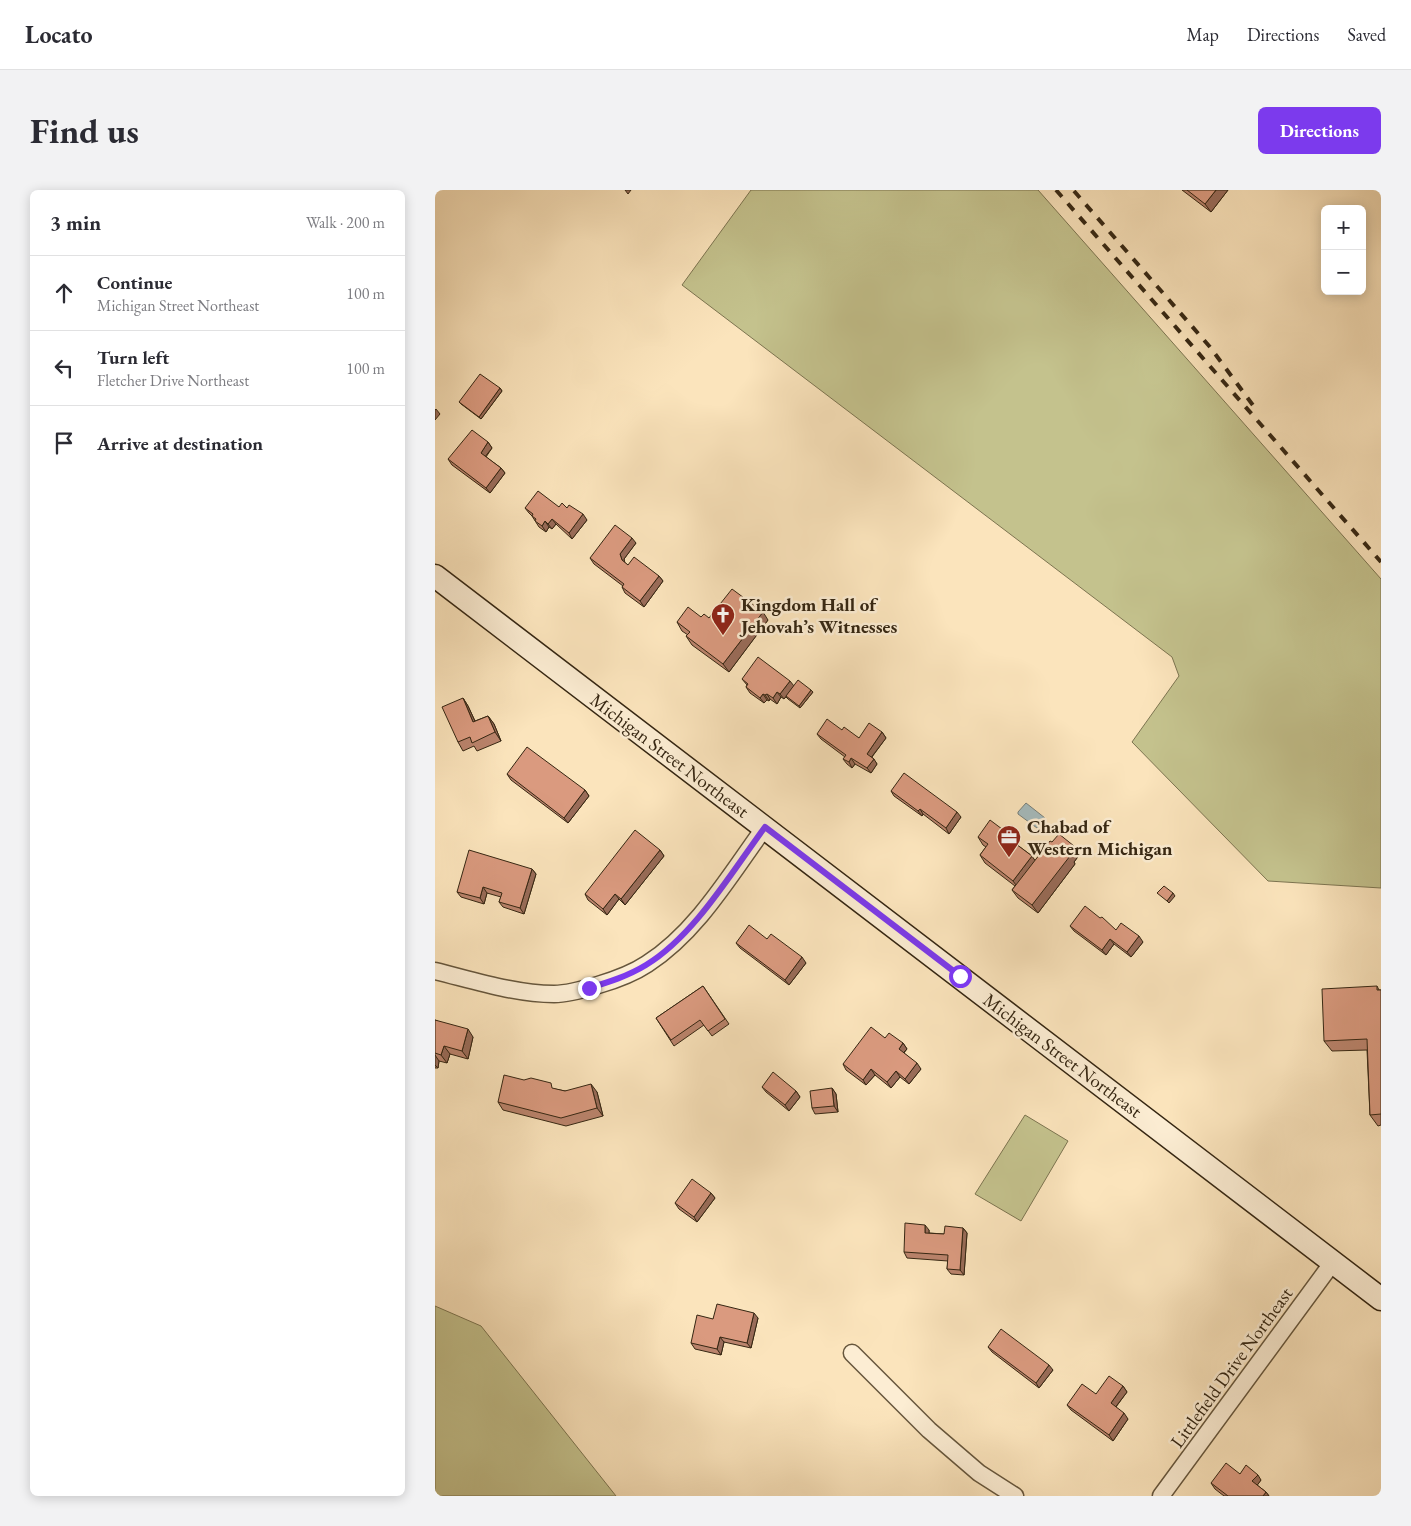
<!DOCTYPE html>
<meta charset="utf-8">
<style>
:root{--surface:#fff;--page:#f2f2f3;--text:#2b2b33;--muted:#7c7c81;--line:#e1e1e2;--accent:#7c3aed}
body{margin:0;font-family:"EB Garamond",serif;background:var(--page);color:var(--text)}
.controls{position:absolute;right:15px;top:15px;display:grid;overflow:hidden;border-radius:8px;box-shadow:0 2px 12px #0003}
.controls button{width:45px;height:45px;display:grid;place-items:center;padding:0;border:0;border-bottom:1px solid var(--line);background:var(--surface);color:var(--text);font:25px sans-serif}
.stop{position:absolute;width:15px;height:15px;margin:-11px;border:4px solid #7c3aed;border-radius:50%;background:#fff}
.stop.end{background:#7c3aed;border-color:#fff;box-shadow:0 1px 5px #0008}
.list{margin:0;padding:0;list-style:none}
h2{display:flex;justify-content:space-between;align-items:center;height:65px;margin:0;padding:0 20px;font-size:21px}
h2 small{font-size:16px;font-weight:400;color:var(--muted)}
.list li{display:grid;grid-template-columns:32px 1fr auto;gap:15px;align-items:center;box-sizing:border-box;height:75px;padding:0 20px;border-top:1px solid var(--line)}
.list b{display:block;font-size:19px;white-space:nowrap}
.list p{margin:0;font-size:16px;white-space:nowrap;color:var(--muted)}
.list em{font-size:16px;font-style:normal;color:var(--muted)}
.icon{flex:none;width:28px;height:28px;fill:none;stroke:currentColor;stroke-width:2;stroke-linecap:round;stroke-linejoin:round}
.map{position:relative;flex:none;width:946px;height:1306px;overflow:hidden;border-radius:8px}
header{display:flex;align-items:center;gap:30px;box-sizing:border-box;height:70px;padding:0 25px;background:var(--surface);border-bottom:1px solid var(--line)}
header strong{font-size:24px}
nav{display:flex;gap:28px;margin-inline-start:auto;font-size:18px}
.intro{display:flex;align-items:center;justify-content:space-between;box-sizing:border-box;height:120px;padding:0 30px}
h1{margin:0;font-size:35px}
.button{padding:12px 22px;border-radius:8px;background:var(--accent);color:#fff;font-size:18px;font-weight:700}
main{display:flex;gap:30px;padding:0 30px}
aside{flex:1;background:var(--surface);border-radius:8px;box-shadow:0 2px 12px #0003}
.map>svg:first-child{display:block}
.green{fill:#c4c28d;stroke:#7c7450}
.water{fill:#a5bbbd;stroke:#787f79}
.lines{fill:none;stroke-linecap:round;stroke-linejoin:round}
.minor-casing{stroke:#66563c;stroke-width:19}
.secondary-casing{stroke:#352612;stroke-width:25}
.minor{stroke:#fcedd3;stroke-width:16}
.secondary{stroke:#fcedd3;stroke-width:22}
.rail{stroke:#352612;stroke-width:4;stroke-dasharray:9 9;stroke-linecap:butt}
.wall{fill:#bb846d;stroke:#352612}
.shaded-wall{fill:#996c59;stroke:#352612}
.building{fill:#da9a7f;stroke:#352612}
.route{stroke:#7c3aed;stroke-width:6}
.labels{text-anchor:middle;stroke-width:5;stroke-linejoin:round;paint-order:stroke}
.poi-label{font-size:19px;font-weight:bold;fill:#352612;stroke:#fcedd3;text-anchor:start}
.street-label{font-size:19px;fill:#352612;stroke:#fcedd3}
</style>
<header>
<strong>Locato</strong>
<nav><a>Map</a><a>Directions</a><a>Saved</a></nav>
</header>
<div class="intro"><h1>Find us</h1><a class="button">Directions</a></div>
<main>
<aside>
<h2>3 min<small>Walk · 200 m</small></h2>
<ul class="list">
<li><svg class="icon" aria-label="ahead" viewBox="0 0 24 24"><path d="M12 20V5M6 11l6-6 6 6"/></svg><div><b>Continue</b><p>Michigan Street Northeast</p></div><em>100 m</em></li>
<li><svg class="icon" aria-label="left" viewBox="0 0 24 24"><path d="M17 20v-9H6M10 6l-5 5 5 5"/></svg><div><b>Turn left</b><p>Fletcher Drive Northeast</p></div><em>100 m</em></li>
<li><svg class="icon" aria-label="arrive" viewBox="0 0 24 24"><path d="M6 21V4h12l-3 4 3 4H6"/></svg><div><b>Arrive at destination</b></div></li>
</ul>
</aside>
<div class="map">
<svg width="946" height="1306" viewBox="0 0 946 1306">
<rect width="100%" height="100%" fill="#fbe4bc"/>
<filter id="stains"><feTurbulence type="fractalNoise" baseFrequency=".004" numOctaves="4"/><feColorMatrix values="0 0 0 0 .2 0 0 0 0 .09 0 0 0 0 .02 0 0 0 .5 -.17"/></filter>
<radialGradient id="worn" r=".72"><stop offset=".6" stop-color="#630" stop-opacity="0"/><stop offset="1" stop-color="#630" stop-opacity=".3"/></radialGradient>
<!-- green -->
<path class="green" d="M 316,0 L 603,0 L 946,389 L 946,698 L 833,691 L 697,552 L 744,486 L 737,467 L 247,95 Z
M 590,925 L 633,951 L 586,1031 L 540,1004 Z
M 0,1116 L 46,1136 L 181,1306 L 0,1306 Z"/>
<!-- water -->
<path class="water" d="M 591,613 L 610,628 L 604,638 L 602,638 L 583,624 L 583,622 Z"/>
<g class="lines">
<!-- minor casing -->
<g class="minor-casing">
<path id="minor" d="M 0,781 C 37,790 80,804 119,804 C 133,804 150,799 163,795 C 180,790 197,784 212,774 C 262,742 295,685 330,637
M 417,1163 L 494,1240 L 544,1283 L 580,1306
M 726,1306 L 898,1072"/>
</g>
<!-- secondary casing -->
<g class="secondary-casing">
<path id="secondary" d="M 0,386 L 946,1109"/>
</g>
<!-- minor -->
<use href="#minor" class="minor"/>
<!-- secondary -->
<use href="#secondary" class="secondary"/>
<!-- rail -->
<path class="rail" d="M 621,0 L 946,372
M 639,1 L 775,157 L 820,218"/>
</g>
<!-- wall -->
<path class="wall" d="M 747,0 L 793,0 L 776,22 Z
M 65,198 L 67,201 L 46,229 L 26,214 L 24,212 Z
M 53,252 L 57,258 L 51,267 L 66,278 L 70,283 L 55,303 L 17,275 L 13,269 Z
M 124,317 L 152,330 L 137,349 L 121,334 L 117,339 L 114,337 L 111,342 L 104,337 L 97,326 L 94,323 L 90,318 Z
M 201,353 L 189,369 L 190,373 L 193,375 L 224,386 L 228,391 L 209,417 L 190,403 L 187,397 L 188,396 L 159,374 L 155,368 Z
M 266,427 L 274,428 L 333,430 L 294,482 L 257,455 L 251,446 L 253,445 L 247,441 L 242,432 Z
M 307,489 L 358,496 L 376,500 L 378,502 L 365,518 L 353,509 L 351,507 L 349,509 L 346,507 L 342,514 L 335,509 L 334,511 L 332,510 L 329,513 L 315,503 L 311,497 L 312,495 Z
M 28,508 L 33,516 L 40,531 L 53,526 L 59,534 L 66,551 L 42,561 L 39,556 L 28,561 L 23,552 Z
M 407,540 L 424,548 L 447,542 L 451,548 L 437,567 L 442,574 L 436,583 L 420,574 L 417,578 L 412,574 L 408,569 L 410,567 L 386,549 L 382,544 Z
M 72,584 L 150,600 L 154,606 L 133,633 L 76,590 Z
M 456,601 L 526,627 L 514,644 L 488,624 L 487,626 L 459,606 Z
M 571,642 L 577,651 L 597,666 L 600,671 L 617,652 L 639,656 L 645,664 L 639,672 L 640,674 L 603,723 L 583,708 L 577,700 L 580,696 L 550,673 L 545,665 L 551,657 L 548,655 L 543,647 Z
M 225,660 L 229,666 L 190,715 L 184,709 L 172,725 L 153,710 L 150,704 Z
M 97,679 L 101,684 L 89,724 L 68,717 L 64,712 L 66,707 L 52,703 L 49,714 L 26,707 L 22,702 Z
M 635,736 L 681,740 L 708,752 L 696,767 L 679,754 L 671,765 L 639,741 Z
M 332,749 L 371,773 L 354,795 L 305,758 L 301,753 Z
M 268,796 L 294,834 L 277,846 L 269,835 L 239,856 L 221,828 Z
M 942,796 L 944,800 L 946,800 L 946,935 L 943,936 L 935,925 L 932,860 L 897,861 L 889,851 Z
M 0,830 L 38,847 L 33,869 L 15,864 L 12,873 L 4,871 L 3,878 L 0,878 Z
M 450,848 L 468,853 L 472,859 L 469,863 L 486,879 L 474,894 L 465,887 L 456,898 L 440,885 L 431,895 L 411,880 L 408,874 Z
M 327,897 L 361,901 L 365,907 L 354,921 L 331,902 Z
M 397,898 L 401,904 L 403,922 L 380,924 L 377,918 Z
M 120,899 L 130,901 L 162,902 L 168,926 L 131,936 L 68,920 L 63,912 Z
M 276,1003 L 280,1008 L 262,1032 L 244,1019 L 240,1013 Z
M 528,1038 L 532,1043 L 529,1085 L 516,1084 L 512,1079 L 513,1071 L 472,1068 L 469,1062 L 494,1040 L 494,1043 L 509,1044 Z
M 323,1128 L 316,1158 L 289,1152 L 286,1165 L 260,1159 L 256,1153 L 278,1129 Z
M 553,1157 L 618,1180 L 604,1198 L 557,1162 Z
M 688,1196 L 692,1202 L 681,1217 L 693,1229 L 678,1251 L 636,1220 L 632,1215 L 661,1204 Z
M 805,1284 L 826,1290 L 822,1295 L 831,1302 L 834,1306 L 789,1306 L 780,1299 L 776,1293 Z"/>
<!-- shaded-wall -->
<path class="shaded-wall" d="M 190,0 L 196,0 L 193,4 Z
M 781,0 L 793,0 L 776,22 L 770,14 Z
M 65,198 L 67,201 L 46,229 L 44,227 Z
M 1,219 L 5,224 L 0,230 L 0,220 Z
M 53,252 L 57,258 L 49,268 L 46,263 Z
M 66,278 L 70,283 L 55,303 L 51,298 Z
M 148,324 L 152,330 L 137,349 L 134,343 Z
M 117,329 L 121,334 L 117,339 L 113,334 Z
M 110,331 L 114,337 L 111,342 L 107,336 Z
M 197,348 L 201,353 L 189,369 L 190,376 L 187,370 L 185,364 Z
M 224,386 L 228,391 L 209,417 L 205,411 Z
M 328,422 L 333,430 L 294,482 L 288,474 Z
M 355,491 L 359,496 L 349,509 L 345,504 Z
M 376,500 L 378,502 L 365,518 L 364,516 Z
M 342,502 L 346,507 L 342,514 L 338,508 Z
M 328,504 L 332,510 L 329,513 L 325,508 Z
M 332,504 L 335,509 L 334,511 L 330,505 Z
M 28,508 L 33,516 L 44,540 L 38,532 Z
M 53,526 L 59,534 L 66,551 L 60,542 Z
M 447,542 L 451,548 L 435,569 L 432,564 Z
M 416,568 L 420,574 L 417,578 L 414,572 Z
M 439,569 L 442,574 L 436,583 L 432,578 Z
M 150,600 L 154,606 L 133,633 L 129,628 Z
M 485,619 L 488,624 L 487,626 L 483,621 Z
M 522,622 L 526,627 L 514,644 L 511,638 Z
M 571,642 L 577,651 L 575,653 L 569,645 Z
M 639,656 L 645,664 L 639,672 L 640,674 L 603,723 L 597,715 Z
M 225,660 L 229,666 L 190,715 L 186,709 Z
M 597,666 L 603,675 L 584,699 L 578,691 Z
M 97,679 L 101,684 L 89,724 L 85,718 Z
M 48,697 L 52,703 L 49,714 L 45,708 Z
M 738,703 L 740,706 L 734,713 L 732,711 Z
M 180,704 L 184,709 L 172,725 L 168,719 Z
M 704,746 L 708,752 L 696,767 L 692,762 Z
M 675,749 L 679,754 L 671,765 L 667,760 Z
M 367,767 L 371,773 L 354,795 L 350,790 Z
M 33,839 L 38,847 L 33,869 L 27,861 Z
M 468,853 L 472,859 L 467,864 L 464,859 Z
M 9,856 L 15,864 L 12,873 L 6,865 Z
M 0,865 L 4,871 L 3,878 L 0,875 Z
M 482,873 L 486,879 L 474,894 L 470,889 Z
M 436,879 L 440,885 L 431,895 L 428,890 Z
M 461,881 L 465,887 L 456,898 L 452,892 Z
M 156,894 L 162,902 L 168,926 L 162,918 Z
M 397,898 L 401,904 L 403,922 L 399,916 Z
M 361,901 L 365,907 L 354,921 L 350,915 Z
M 276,1003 L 280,1008 L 262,1032 L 259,1027 Z
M 490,1035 L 494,1040 L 494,1048 L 490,1043 Z
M 528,1038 L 532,1043 L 529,1085 L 525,1080 Z
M 319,1123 L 323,1128 L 316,1158 L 312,1153 Z
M 285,1147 L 289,1152 L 286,1165 L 282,1159 Z
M 614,1175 L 618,1180 L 604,1198 L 601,1193 Z
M 688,1196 L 692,1202 L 679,1219 L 676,1213 Z
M 689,1223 L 693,1229 L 678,1251 L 674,1245 Z
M 823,1285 L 826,1290 L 821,1297 L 817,1291 Z
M 831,1302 L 834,1306 L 828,1306 Z"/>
<!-- building -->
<path class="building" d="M 752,0 L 781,0 L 770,14 Z
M 45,184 L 65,198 L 44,227 L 24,212 Z
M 37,240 L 53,252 L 46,263 L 66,278 L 51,298 L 13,269 Z
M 103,301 L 124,317 L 127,313 L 132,318 L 134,315 L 148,324 L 134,343 L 117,329 L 113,334 L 110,331 L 107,336 L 100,331 L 101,329 L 97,326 L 98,324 L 90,318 Z
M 180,335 L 197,348 L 185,364 L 187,370 L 193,375 L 199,367 L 224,386 L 205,411 L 187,397 L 189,394 L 155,368 Z
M 297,399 L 328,422 L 288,474 L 251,446 L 255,442 L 242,432 L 253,417 L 266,427 L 269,424 L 274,428 Z
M 323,467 L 355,491 L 345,504 L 342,502 L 338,508 L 332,504 L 330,505 L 328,504 L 325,508 L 311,497 L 313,494 L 307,489 Z
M 363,490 L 376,500 L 364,516 L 351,506 Z
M 28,508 L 38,532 L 53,526 L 60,542 L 37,553 L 35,547 L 23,552 L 7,517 Z
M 392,529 L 407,540 L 409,537 L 424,548 L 434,533 L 447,542 L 432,564 L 439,569 L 432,578 L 416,568 L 414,572 L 408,569 L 411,565 L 382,544 Z
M 92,557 L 150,600 L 129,628 L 72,584 Z
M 469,583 L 522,622 L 511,638 L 485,619 L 483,621 L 456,601 Z
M 555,630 L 571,642 L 569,645 L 597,666 L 578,691 L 545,665 L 553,654 L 543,647 Z
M 200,640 L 225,660 L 186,709 L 180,704 L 168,719 L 150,704 Z
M 624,644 L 639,656 L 633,664 L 635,666 L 597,715 L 577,700 L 615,651 L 617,652 Z
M 34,660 L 97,679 L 85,718 L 64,712 L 67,703 L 48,697 L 45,708 L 22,702 Z
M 729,696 L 738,703 L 732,711 L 722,703 Z
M 650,716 L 665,728 L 667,727 L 681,740 L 686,733 L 704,746 L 692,762 L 675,749 L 667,760 L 635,736 Z
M 314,735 L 332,749 L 336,744 L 367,767 L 350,790 L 301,753 Z
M 268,796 L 290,829 L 273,841 L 265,830 L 236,850 L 221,828 Z
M 942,796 L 942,800 L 946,800 L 946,924 L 935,925 L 932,849 L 889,851 L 887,799 Z
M 0,830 L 33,839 L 27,861 L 9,856 L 6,865 L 0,863 Z
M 436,837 L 450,848 L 454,843 L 468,853 L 464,859 L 482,873 L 470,889 L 461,881 L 452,892 L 436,879 L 428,890 L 408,874 Z
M 338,882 L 361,901 L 350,915 L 327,897 Z
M 69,885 L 89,890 L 96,888 L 116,893 L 117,898 L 130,901 L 156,894 L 162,918 L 126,928 L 63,912 Z
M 397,898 L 399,916 L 377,918 L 375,901 Z
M 257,989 L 276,1003 L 259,1027 L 240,1013 Z
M 470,1033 L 490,1035 L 490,1043 L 509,1044 L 510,1036 L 528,1038 L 525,1080 L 512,1079 L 513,1065 L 469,1062 Z
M 282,1114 L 319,1123 L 312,1153 L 285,1147 L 282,1159 L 256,1153 L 262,1125 L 278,1129 Z
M 566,1139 L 614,1175 L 601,1193 L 553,1157 Z
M 674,1186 L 688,1196 L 676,1213 L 689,1223 L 674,1245 L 632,1215 L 647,1194 L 661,1204 Z
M 791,1273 L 805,1284 L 811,1275 L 823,1285 L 817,1291 L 831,1302 L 828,1306 L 793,1306 L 776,1293 Z"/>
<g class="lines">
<!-- route -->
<path class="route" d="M 154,798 C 174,792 193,786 211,775 C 259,746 296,683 330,637 L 525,786"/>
</g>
<!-- icons -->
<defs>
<g id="church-pin" transform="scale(1.25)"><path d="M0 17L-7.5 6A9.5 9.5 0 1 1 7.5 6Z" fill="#8f2418" stroke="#fcedd3"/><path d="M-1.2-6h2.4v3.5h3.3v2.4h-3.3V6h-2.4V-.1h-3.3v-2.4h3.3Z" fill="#fff"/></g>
<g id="office-pin" transform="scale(1.25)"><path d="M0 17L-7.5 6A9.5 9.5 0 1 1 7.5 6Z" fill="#8f2418" stroke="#fcedd3"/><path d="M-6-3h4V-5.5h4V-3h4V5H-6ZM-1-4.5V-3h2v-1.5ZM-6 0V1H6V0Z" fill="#fff"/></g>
</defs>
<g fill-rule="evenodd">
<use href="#church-pin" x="288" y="425"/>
<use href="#office-pin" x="574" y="647"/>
</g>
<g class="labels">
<!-- poi labels -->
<g class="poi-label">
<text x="306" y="421">Kingdom Hall of<tspan x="306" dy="22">Jehovah’s Witnesses</tspan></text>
<text x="592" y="643">Chabad of<tspan x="592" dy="22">Western Michigan</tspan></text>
</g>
<!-- street labels -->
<g class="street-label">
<text transform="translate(235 565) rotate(37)" y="7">Michigan Street Northeast</text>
<text transform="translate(628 865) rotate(37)" y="7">Michigan Street Northeast</text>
<text transform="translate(796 1177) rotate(-54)" y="7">Littlefield Drive Northeast</text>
</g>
</g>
<rect width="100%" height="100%" filter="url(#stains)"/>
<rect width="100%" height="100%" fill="url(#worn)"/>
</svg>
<div class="controls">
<button>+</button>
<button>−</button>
</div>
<div class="stop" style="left:525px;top:786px"></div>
<div class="stop end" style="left:154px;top:798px"></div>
</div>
</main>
